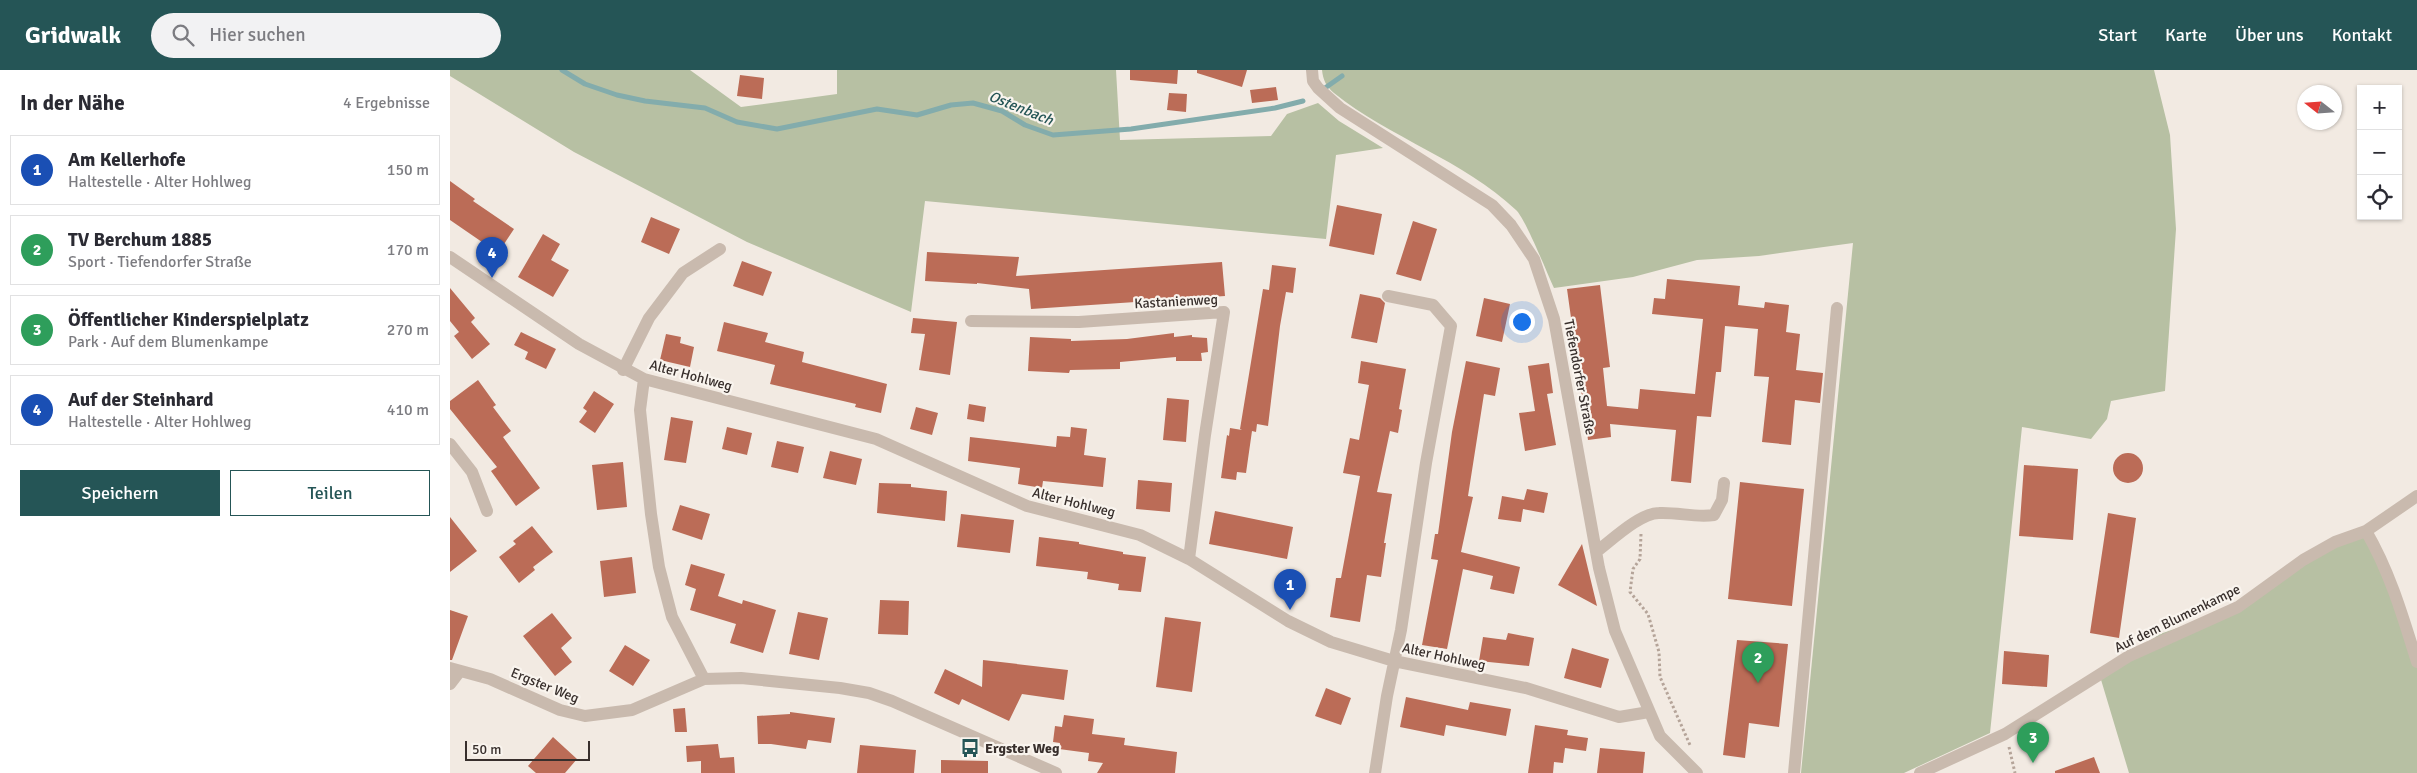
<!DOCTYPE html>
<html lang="de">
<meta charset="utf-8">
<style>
:root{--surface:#fff;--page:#f2f2f3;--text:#2b2b33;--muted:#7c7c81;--line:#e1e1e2;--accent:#255556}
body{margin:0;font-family:Signika,sans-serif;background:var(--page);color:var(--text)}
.controls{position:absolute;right:15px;top:15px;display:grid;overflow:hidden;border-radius:0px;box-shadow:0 1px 4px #0004}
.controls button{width:45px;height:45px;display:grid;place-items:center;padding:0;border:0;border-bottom:1px solid var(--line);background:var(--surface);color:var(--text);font:25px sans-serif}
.compass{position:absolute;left:1847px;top:15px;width:45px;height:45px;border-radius:50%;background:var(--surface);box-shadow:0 1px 4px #0004;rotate:287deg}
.scale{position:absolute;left:15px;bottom:12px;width:125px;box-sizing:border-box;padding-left:5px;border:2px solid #382f2c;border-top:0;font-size:14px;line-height:18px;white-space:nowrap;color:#382f2c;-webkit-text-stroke:4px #f9f4ee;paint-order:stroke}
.you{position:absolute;left:1071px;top:251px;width:18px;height:18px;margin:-12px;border:4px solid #fff;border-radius:50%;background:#1a73e8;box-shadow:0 0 0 8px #1a73e833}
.badge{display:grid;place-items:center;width:32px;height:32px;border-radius:50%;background:var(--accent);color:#fff;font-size:16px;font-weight:700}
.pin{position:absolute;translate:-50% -41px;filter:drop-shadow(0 1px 2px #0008)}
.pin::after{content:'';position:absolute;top:26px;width:18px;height:15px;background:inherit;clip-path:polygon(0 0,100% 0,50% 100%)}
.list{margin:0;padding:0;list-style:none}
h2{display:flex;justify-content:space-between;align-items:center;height:65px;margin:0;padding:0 20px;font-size:21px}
h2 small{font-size:16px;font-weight:400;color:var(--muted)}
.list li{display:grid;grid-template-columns:32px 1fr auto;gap:15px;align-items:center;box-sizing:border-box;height:70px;margin:0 10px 10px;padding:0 10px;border:1px solid var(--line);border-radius:0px}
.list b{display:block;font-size:19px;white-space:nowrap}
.list p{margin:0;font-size:16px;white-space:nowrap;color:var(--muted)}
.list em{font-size:16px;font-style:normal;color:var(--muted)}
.actions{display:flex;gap:10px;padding:15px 20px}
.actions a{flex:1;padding:11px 0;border:1px solid var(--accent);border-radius:0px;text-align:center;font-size:18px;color:var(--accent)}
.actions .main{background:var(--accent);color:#fff}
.icon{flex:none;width:28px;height:28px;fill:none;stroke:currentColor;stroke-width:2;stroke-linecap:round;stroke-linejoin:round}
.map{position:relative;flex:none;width:1967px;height:703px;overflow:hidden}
header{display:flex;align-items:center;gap:30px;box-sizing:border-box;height:70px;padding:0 25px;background:var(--accent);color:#fff}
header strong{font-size:24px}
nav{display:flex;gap:28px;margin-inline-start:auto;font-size:18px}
.search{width:350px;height:45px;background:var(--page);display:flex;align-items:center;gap:12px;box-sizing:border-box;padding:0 18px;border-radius:28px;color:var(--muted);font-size:19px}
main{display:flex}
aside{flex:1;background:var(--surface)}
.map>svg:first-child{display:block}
.green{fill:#b7c0a3}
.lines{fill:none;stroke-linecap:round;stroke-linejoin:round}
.stream{stroke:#83acac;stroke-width:5}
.building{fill:#bb6c57}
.path{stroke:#b5a499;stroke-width:3;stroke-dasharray:2.5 2.5;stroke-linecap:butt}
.minor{stroke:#c9baae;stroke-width:12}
.labels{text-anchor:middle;stroke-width:4.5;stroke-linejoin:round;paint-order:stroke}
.street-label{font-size:14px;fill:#382f2c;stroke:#f9f4ee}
.poi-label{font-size:14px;font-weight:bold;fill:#382f2c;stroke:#f9f4ee;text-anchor:start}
.water-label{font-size:15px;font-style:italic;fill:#255556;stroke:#f9f4ee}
</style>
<header>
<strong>Gridwalk</strong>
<div class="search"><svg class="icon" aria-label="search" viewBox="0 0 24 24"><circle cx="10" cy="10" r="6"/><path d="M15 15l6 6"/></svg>Hier suchen</div>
<nav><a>Start</a><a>Karte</a><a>Über uns</a><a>Kontakt</a></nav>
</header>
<main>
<aside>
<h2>In der Nähe<small>4 Ergebnisse</small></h2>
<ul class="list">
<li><span class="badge" style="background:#1a4fb4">1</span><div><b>Am Kellerhofe</b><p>Haltestelle · Alter Hohlweg</p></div><em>150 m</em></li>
<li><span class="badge" style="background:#2e9e5b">2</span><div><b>TV Berchum 1885</b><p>Sport · Tiefendorfer Straße</p></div><em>170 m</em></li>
<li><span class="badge" style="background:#2e9e5b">3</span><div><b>Öffentlicher Kinderspielplatz</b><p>Park · Auf dem Blumenkampe</p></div><em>270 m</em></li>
<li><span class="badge" style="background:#1a4fb4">4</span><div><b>Auf der Steinhard</b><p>Haltestelle · Alter Hohlweg</p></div><em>410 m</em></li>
</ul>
<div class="actions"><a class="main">Speichern</a><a>Teilen</a></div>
</aside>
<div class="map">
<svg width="1967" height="703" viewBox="0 0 1967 703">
<rect width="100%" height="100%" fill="#f2eae2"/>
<!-- green -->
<path class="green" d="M 0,0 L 240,0 L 291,37 L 387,24 L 387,0 L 666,0 L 670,70 L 821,66 L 837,44 L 868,33 L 889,51 L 933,78 L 886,85 L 876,169 L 475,131 L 461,242 L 297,172 L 124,82 L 0,6 Z
M 872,0 L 1704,0 L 1720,65 L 1726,159 L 1715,321 L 1661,331 L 1657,349 L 1641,369 L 1572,357 L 1540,663 L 1454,703 L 1351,703 L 1403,173 L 1309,186 L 1247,190 L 1183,207 L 1104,218 C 1097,203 1075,148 1066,140 C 1013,90 940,68 884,23 C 876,16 873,10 872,0 Z
M 1916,461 L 1967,592 L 1967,703 L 1679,703 L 1649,603 L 1710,564 L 1788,537 L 1853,490 Z"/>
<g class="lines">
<!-- stream -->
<path class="stream" d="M 112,0 L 135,14 L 167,25 L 195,31 L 255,38 L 287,52 L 327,59 L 427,39 L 467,45 L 501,35 L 523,33 L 552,41 L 575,55 L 603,65 L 681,59 L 825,38 L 853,31
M 875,18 L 892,6"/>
</g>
<!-- building -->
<path class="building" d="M 680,0 L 728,0 L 727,14 L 680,10 Z
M 747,0 L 797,0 L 792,17 L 747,3 Z
M 290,5 L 314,8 L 312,29 L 287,26 Z
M 826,17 L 828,30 L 802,33 L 800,20 Z
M 719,23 L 737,24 L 736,42 L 717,40 Z
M 0,111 L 25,129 L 23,131 L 64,159 L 48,183 L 0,150 Z
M 887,135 L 932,144 L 924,185 L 879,176 Z
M 201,147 L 230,159 L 219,184 L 191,172 Z
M 963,151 L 987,159 L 971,211 L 946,204 Z
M 93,164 L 110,174 L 101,190 L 119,200 L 103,227 L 68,207 Z
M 477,182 L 569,187 L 566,206 L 772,192 L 775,226 L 581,239 L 579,219 L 527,213 L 527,214 L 475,211 Z
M 292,191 L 322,202 L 313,226 L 283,216 Z
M 822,195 L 846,198 L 843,223 L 836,222 L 830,256 L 818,356 L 807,354 L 806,362 L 802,361 L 796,403 L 787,402 L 786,410 L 771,408 L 777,365 L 779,366 L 780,358 L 792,360 L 790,359 L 813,219 L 819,220 Z
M 1217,209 L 1290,216 L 1288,235 L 1314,238 L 1315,232 L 1339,235 L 1336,262 L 1350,264 L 1346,300 L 1373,303 L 1370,333 L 1345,330 L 1341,375 L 1312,372 L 1319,307 L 1304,306 L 1308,259 L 1275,256 L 1271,302 L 1266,302 L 1261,347 L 1247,346 L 1241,413 L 1221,411 L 1226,360 L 1160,354 L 1161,367 L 1138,370 L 1117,219 L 1150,215 L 1160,297 L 1153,298 L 1157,336 L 1188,339 L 1190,319 L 1245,324 L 1253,249 L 1202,244 L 1204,228 L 1215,229 Z
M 0,218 L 25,248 L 21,252 L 40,274 L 22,289 L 4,266 L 9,262 L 0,251 Z
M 910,224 L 930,228 L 935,233 L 927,273 L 901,268 Z
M 1034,228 L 1060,234 L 1052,272 L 1026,266 Z
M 463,248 L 507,252 L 500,305 L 469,300 L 475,264 L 461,263 Z
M 274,252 L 318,263 L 315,272 L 354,282 L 352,292 L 437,314 L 431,343 L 405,337 L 406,334 L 320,314 L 325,295 L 267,281 Z
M 71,262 L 106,279 L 96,299 L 75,289 L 78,282 L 64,275 Z
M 724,263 L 724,267 L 742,265 L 742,267 L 757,268 L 758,282 L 751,283 L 752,291 L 726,291 L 726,287 L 670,292 L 670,299 L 620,300 L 619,303 L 578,301 L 580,267 L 621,269 L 621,271 L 677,269 Z
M 216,264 L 231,267 L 230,273 L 244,277 L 240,297 L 210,290 Z
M 911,291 L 956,299 L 949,339 L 952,340 L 948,363 L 940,361 L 927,422 L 942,424 L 934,473 L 936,473 L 931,507 L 917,505 L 910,552 L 880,547 L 886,508 L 891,508 L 910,406 L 893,403 L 900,368 L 909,370 L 919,315 L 908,313 Z
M 1016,291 L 1050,298 L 1045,326 L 1034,324 L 1018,426 L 1023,427 L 1011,482 L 1070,497 L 1064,524 L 1040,519 L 1043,506 L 1013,499 L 997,579 L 972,575 L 988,490 L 981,489 L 985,464 L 988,464 L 1002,362 Z
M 1099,293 L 1103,323 L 1097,324 L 1106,375 L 1075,381 L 1069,343 L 1085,341 L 1078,296 Z
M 28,310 L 46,335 L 43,337 L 61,361 L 53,367 L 90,418 L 66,436 L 41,401 L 47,397 L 0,339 L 0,331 Z
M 144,321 L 164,334 L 145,363 L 129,352 L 137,341 L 133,338 Z
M 717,328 L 739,330 L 736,372 L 713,370 Z
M 519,334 L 536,337 L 534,352 L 517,349 Z
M 466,337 L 488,343 L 482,365 L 460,359 Z
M 221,347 L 243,351 L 236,393 L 214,390 Z
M 277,357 L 302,363 L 297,385 L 272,379 Z
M 621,357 L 637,359 L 634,385 L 656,388 L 653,417 L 593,411 L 592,418 L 568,414 L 570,398 L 518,391 L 520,367 L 606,377 L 607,366 L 620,367 Z
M 327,371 L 354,377 L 348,403 L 321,397 Z
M 380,381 L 412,389 L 406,415 L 373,408 Z
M1663 398a15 15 0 1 1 30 0a15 15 0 1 1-30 0Z
M 173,392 L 177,437 L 147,440 L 142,395 Z
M 1574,395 L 1628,399 L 1623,470 L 1569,466 Z
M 688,410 L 722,413 L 720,442 L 686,439 Z
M 1290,412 L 1354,419 L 1342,536 L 1278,529 Z
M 429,413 L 461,414 L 461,417 L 497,421 L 495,451 L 427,443 Z
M 1077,419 L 1098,423 L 1094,443 L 1073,439 L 1071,452 L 1048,449 L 1052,426 L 1074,430 Z
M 230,435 L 260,444 L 252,470 L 222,460 Z
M 765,441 L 843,457 L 837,489 L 759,474 Z
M 1658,443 L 1686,448 L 1669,568 L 1640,563 Z
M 511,444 L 564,450 L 560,483 L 507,477 Z
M 0,447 L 27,481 L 0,502 Z
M 82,456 L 103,482 L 83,497 L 85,500 L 69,513 L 49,487 L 66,474 L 63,471 Z
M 589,467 L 629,472 L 629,474 L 673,482 L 673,484 L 696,487 L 691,522 L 668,520 L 669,514 L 637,509 L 638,502 L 586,496 Z
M 1132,474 L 1147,536 L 1108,515 Z
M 182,487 L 186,523 L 154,527 L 150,491 Z
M 241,494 L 275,504 L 268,526 L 292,534 L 293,530 L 326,540 L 313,583 L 280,573 L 286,554 L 240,540 L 246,519 L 235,515 Z
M 430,530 L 459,531 L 458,565 L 428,564 Z
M 0,540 L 18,546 L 2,590 L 0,590 Z
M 348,542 L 378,548 L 369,590 L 339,584 Z
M 102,543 L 122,568 L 111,578 L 122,592 L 105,606 L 73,566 Z
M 715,547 L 751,552 L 742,622 L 706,617 Z
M 1058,563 L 1084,568 L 1079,596 L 1029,591 L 1033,567 L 1056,570 Z
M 1287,570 L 1338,574 L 1329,657 L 1299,653 L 1295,688 L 1273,685 Z
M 175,575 L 200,590 L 183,616 L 159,601 Z
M 1122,578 L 1159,589 L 1151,618 L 1114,608 Z
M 1554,581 L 1599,585 L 1597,617 L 1552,614 Z
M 533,590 L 618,600 L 614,630 L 572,624 L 559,651 L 512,629 L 509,635 L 484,623 L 495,599 L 532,617 Z
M 876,618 L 901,628 L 891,655 L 865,646 Z
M 956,627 L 1018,640 L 1020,632 L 1061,639 L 1056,666 L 996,655 L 994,666 L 950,657 Z
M 235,638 L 237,662 L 225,662 L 223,639 Z
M 340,642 L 385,648 L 381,673 L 358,670 L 356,679 L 321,674 L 308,674 L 307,646 L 340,644 Z
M 614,645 L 644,649 L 642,664 L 675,668 L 674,675 L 727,682 L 725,703 L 647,703 L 653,693 L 638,691 L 639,683 L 609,679 L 610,673 L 603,672 L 605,656 L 612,657 Z
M 1085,655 L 1118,660 L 1117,665 L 1138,668 L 1136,681 L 1115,678 L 1113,693 L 1104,692 L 1103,703 L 1078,703 Z
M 103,667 L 127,689 L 115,703 L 86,703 L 78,696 Z
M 268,674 L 270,688 L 284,687 L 285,703 L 251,703 L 251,691 L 237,692 L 236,676 Z
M 410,675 L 466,680 L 464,703 L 407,703 Z
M 1150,678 L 1195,682 L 1193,703 L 1147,703 Z
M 1644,687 L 1650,703 L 1605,703 L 1605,701 Z
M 491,690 L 538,691 L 538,703 L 491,703 Z"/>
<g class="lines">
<!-- path -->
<path class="path" d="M 1191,464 L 1190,489 L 1183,499 L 1180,522 L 1198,544 L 1209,582 L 1210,607 L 1240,675
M 1559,677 L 1565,703"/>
<!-- minor -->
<path class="minor" d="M 862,0 L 863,11 L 868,18 L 890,38 L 1042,135 L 1061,155 L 1084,189 L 1104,249 L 1149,498 L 1165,561 L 1210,666 L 1247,703
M 0,187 L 129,274 L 194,309 L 426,369 L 577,436 L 690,465 L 739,489 L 838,551 L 881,572 L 944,591 L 1076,618 L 1169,647 L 1199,642
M 521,251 L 629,252 L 774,242 L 755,365 L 739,489
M 173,300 L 199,248 L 233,203 L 270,179
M 194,309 L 190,340 L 201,444 L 209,497 L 222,547 L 254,609
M 0,374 L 22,402 L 37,441
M 1916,461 C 1940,502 1953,547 1967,592
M 1146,482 C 1162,470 1190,443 1209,443 C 1228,442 1246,448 1264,445 L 1272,430 L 1274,413
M 0,598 L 40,609 L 110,640 L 135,646 L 182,640 L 254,609 L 291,608 L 390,618 L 419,623 L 442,631 L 606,703
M 0,614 L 10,601
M 925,703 L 937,626 L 951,560 L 976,393 L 1001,256 L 983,235 L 938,226
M 1344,703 L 1387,238
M 1470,703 L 1555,664 L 1679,586 L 1788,537 L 1853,490 L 1885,472 L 1916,461 L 1967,426"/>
</g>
<!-- icons -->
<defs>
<g id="bus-bare" transform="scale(1.5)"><path d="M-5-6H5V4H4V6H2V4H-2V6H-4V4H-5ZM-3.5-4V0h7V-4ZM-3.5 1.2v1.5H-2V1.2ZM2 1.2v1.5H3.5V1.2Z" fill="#255556" stroke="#f9f4ee" stroke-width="2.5" paint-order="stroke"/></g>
</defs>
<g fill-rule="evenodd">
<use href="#bus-bare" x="520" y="678"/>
</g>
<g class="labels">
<!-- street labels -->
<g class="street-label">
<text transform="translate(726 231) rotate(-3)" y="5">Kastanienweg</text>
<text transform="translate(241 305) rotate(15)" y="5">Alter Hohlweg</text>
<text transform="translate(1130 307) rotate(79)" y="5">Tiefendorfer Straße</text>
<text transform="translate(624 432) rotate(14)" y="5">Alter Hohlweg</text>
<text transform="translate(1727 548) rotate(-26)" y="5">Auf dem Blumenkampe</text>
<text transform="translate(994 586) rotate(12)" y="5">Alter Hohlweg</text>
<text transform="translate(95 615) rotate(22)" y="5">Ergster Weg</text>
</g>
<!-- poi labels -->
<g class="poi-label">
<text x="535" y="683">Ergster Weg</text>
</g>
<!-- water labels -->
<g class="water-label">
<text transform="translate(571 38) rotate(22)" y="5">Ostenbach</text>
</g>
</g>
</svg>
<div class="controls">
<button>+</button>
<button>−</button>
<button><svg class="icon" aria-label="locate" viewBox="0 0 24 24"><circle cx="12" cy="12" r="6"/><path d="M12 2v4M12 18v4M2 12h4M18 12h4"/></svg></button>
</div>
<svg class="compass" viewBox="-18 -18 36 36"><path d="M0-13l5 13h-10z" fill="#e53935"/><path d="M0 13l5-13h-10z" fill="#7c7c81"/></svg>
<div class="scale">50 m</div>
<div class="you"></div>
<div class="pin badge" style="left:840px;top:540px;background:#1a4fb4">1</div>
<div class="pin badge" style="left:1308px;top:613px;background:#2e9e5b">2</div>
<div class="pin badge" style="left:1583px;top:693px;background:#2e9e5b">3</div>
<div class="pin badge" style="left:42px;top:208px;background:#1a4fb4">4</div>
</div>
</main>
